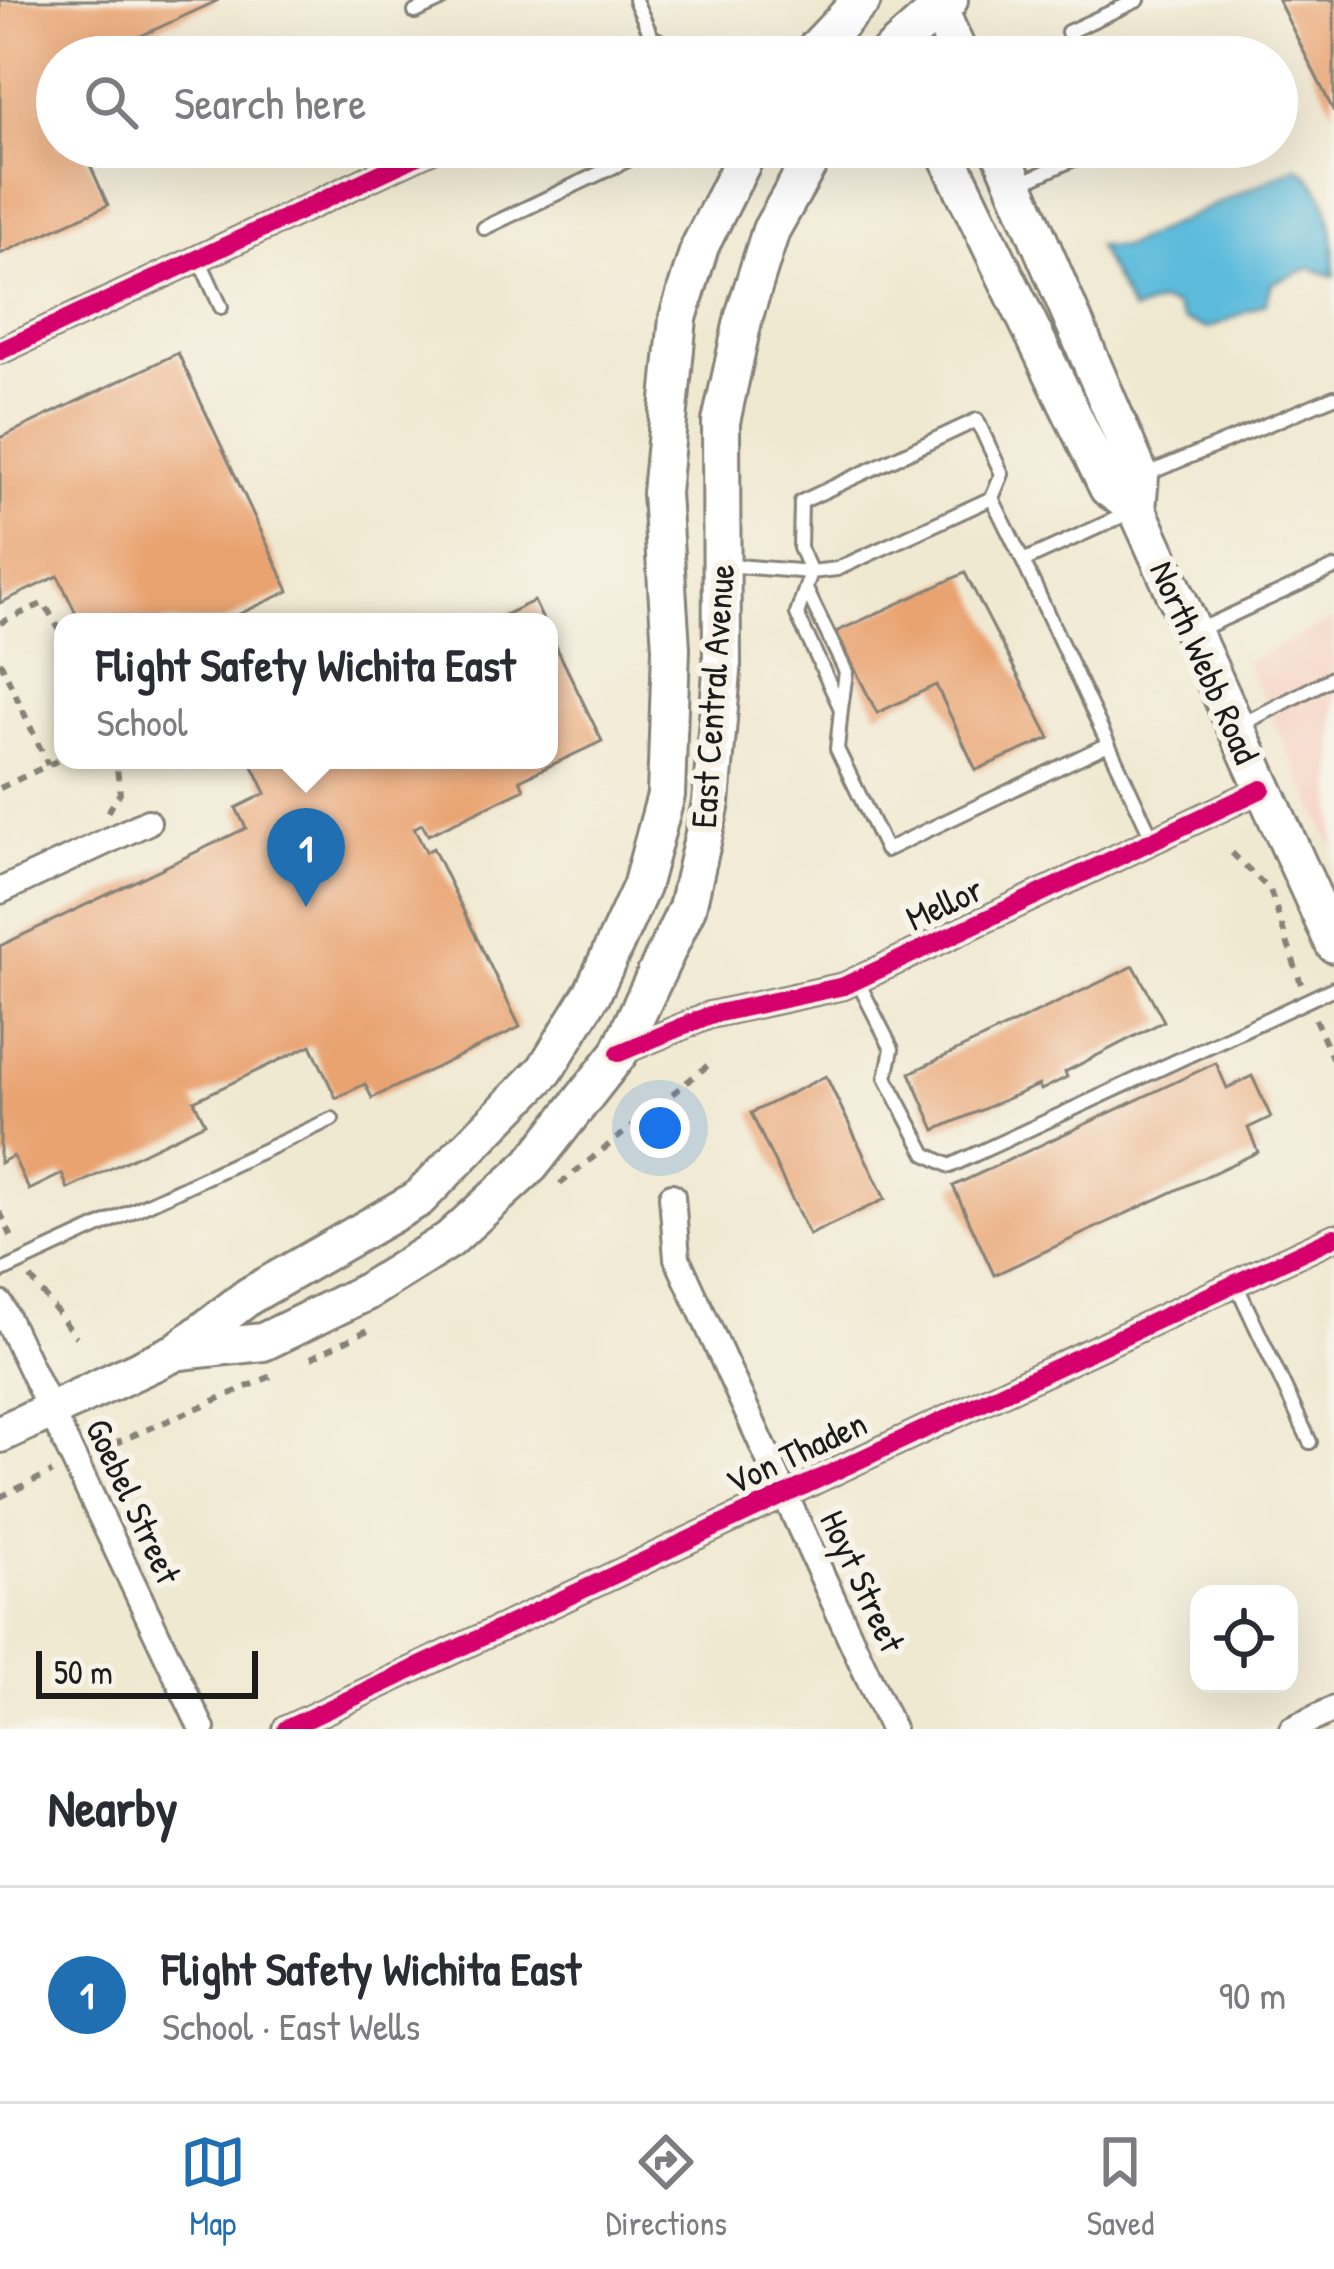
<!DOCTYPE html>
<meta charset="utf-8">
<style>
:root{--surface:#fff;--page:#f7f7f7;--text:#2b2b33;--muted:#7c7c81;--line:#e1e1e2;--accent:#1f6fb2}
body{margin:0;font-family:"Patrick Hand",sans-serif;background:var(--page);color:var(--text)}
.controls{position:absolute;right:36px;bottom:36px;display:grid;overflow:hidden;border-radius:24px;box-shadow:0 12px 48px #0002}
.controls button{width:108px;height:108px;display:grid;place-items:center;padding:0;border:0;border-bottom:3px solid var(--line);background:var(--surface);color:var(--text);font:60px sans-serif}
.scale{position:absolute;left:36px;bottom:30px;width:222px;box-sizing:border-box;padding-left:12px;border:6px solid #1c1c1c;border-top:0;font-size:33px;line-height:42px;white-space:nowrap;color:#1c1c1c;-webkit-text-stroke:9px #f7f3e8;paint-order:stroke}
.you{position:absolute;left:660px;top:1128px;width:42px;height:42px;margin:-30px;border:9px solid #fff;border-radius:50%;background:#1a73e8;box-shadow:0 0 0 18px #1a73e833}
.badge{display:grid;place-items:center;width:78px;height:78px;border-radius:50%;background:var(--accent);color:#fff;font-size:39px;font-weight:700}
.pin{position:absolute;translate:-50% -99px;filter:drop-shadow(0 3px 6px #0008)}
.pin::after{content:'';position:absolute;top:63px;width:42px;height:36px;background:inherit;clip-path:polygon(0 0,100% 0,50% 100%)}
.popup{position:absolute;left:54px;top:613px;width:504px;height:156px;box-sizing:border-box;display:grid;place-content:center;border-radius:24px;background:var(--surface);filter:drop-shadow(0 3px 9px #0005);font-size:39px;white-space:nowrap;color:var(--muted)}
.popup b{font-size:45px;color:var(--text)}
.popup::after{content:'';position:absolute;left:50%;top:100%;margin-left:-24px;border:24px solid transparent;border-top-color:var(--surface)}
.list{margin:0;padding:0;list-style:none}
h2{display:flex;justify-content:space-between;align-items:center;height:156px;margin:0;padding:0 48px;font-size:51px}
h2 small{font-size:39px;font-weight:400;color:var(--muted)}
.list li{display:grid;grid-template-columns:78px 1fr auto;gap:36px;align-items:center;box-sizing:border-box;height:216px;padding:0 48px;border-top:3px solid var(--line)}
.list b{display:block;font-size:45px;white-space:nowrap}
.list p{margin:0;font-size:39px;white-space:nowrap;color:var(--muted)}
.list em{font-size:39px;font-style:normal;color:var(--muted)}
.icon{flex:none;width:66px;height:66px;fill:none;stroke:currentColor;stroke-width:2;stroke-linecap:round;stroke-linejoin:round}
.map{position:relative;flex:none;width:1334px;height:1729px;overflow:hidden}
.search{position:absolute;background:var(--surface);box-shadow:0 12px 48px #0002;left:36px;right:36px;top:36px;height:132px;display:flex;align-items:center;gap:30px;box-sizing:border-box;padding:0 42px;border-radius:66px;color:var(--muted);font-size:45px}
.sheet{height:372px;background:var(--surface)}
nav{display:flex;justify-content:space-around;align-items:center;box-sizing:border-box;height:168px;border-top:3px solid var(--line);background:var(--surface);font-size:33px;color:var(--muted)}
nav a{display:grid;justify-items:center;gap:6px}
nav .on{color:var(--accent)}
.map>svg:first-child{display:block}
.built{fill:#f5d2c2}
.water{fill:#5dbbdb;stroke:#3c6c7c;stroke-width:3}
.building{fill:#e9a371}
.lines{fill:none;stroke-linecap:round;stroke-linejoin:round}
.service-casing{stroke:#868277;stroke-width:18}
.minor-casing{stroke:#868277;stroke-width:30}
.secondary-casing{stroke:#868277;stroke-width:42}
.path{stroke:#868277;stroke-width:6;stroke-dasharray:9 9;stroke-linecap:butt}
.service{stroke:#fff;stroke-width:12}
.minor{stroke:#fff;stroke-width:24}
.secondary{stroke:#fff;stroke-width:36}
.cycleway-casing{stroke:#f7f3e8;stroke-width:26}
.cycleway{stroke:#d6006c;stroke-width:18}
.labels{text-anchor:middle;stroke-width:12;stroke-linejoin:round;paint-order:stroke}
.street-label{font-size:36px;fill:#1c1c1c;stroke:#f7f3e8}
</style>
<div class="map">
<svg width="1334" height="1729" viewBox="0 0 1334 1729">
<rect width="100%" height="100%" fill="#f7f3e8"/>
<filter id="ink" filterUnits="userSpaceOnUse"><feTurbulence type="fractalNoise" baseFrequency=".00833" numOctaves="2"/><feDisplacementMap in="SourceGraphic" scale="24" xChannelSelector="R" yChannelSelector="G"/><feConvolveMatrix kernelMatrix="1 2 1 2 8 2 1 2 1" color-interpolation-filters="sRGB"/></filter>
<filter id="wash" filterUnits="userSpaceOnUse"><feTurbulence type="fractalNoise" baseFrequency=".004" numOctaves="4" result="noise"/><feDisplacementMap in="SourceGraphic" scale="48" xChannelSelector="R" yChannelSelector="G"/><feGaussianBlur stdDeviation="2.7" result="paint"/><feColorMatrix in="noise" values="0 0 0 0 0 0 0 0 0 0 0 0 0 0 0 0 0 1.4 0 .05"/><feComposite in="paint" operator="in"/></filter>
<g filter="url(#wash)">
<rect width="100%" height="100%" fill="#f0e9d2"/>
<!-- built -->
<path class="built" d="M 1334,620 L 1334,848 L 1245,661 Z"/>
<!-- water -->
<path class="water" d="M 1297,167 C 1334,190 1334,237 1334,276 L 1310,268 L 1272,283 L 1266,303 L 1208,329 L 1183,320 L 1175,306 L 1160,302 L 1132,312 L 1097,246 L 1123,247 Z"/>
<g id="blocks">
<!-- building -->
<path class="building" d="M 0,0 L 219,0 L 95,57 L 57,57 L 57,75 L 50,78 L 57,93 L 57,147 L 82,147 L 108,205 L 0,254 Z
M 1278,0 L 1334,0 L 1334,112 Z
M 178,353 L 289,591 L 222,622 L 80,622 L 58,576 L 0,603 L 0,438 Z
M 965,573 L 1050,738 L 976,770 L 936,685 L 877,713 L 836,632 Z
M 534,601 L 544,622 L 490,622 Z
M 549,632 L 602,741 L 520,780 L 524,789 L 428,835 L 422,824 L 414,828 L 426,852 L 433,848 L 520,1027 L 372,1098 L 365,1084 L 336,1098 L 311,1045 L 194,1101 L 205,1123 L 68,1189 L 62,1174 L 29,1190 L 13,1156 L 0,1163 L 0,946 L 246,828 L 236,808 L 266,793 L 250,760 L 549,760 Z
M 1134,966 L 1164,1021 L 1065,1072 L 1067,1077 L 1041,1090 L 1039,1085 L 935,1130 L 910,1073 Z
M 1216,1063 L 1227,1088 L 1252,1076 L 1271,1117 L 1248,1128 L 1258,1152 L 994,1275 L 953,1186 Z
M 826,1076 L 885,1199 L 809,1235 L 751,1113 Z"/>
</g>
</g>
<g filter="url(#ink)">
<use href="#blocks" fill-opacity="0" stroke="#868277" stroke-width="3"/>
<g class="lines">
<!-- service casing -->
<g class="service-casing">
<path id="service" d="M 635,0 L 661,57
M 415,12 L 441,0
M 1079,57 L 1068,32 L 1138,0
M 1017,185 L 1100,147
M 484,228 L 655,147
M 199,259 L 221,307
M 1142,476 L 1334,397
M 992,498 L 1002,474 L 977,420 L 801,502 L 800,548 L 811,572 L 797,614 L 841,709 L 837,749 L 886,850 L 1108,744
M 1131,512 L 1023,561 L 1153,840
M 725,565 L 811,572 L 837,569 L 992,498 L 1023,561
M 806,589 L 846,672 L 841,709
M 1199,630 L 1334,568
M 1240,725 L 1334,677
M 857,980 L 892,1049 L 886,1078 L 926,1154 L 950,1166 L 1334,988
M 0,1272 L 332,1119
M 1236,1284 L 1310,1442"/>
</g>
<!-- minor casing -->
<g class="minor-casing">
<path id="minor" d="M 631,57 L 655,45
M 0,351 L 437,147
M 0,891 L 148,822
M 619,1053 L 710,1015 L 844,986 L 1262,789
M 672,1196 L 677,1258 L 892,1729
M 0,1304 L 202,1729
M 286,1729 L 1334,1237
M 1292,1729 L 1334,1709"/>
</g>
<!-- secondary casing -->
<g class="secondary-casing">
<path id="secondary" d="M 935,0 L 960,57
M 808,57 L 862,0
M 885,57 L 949,0
M 943,147 L 1108,488 L 1137,509
M 999,147 L 1140,476 L 1137,509 L 1334,944
M 180,1351 L 263,1342 L 366,1292 L 449,1240 L 531,1165 L 619,1053 L 687,908 L 711,803 L 722,672 L 721,422 L 744,316 L 771,230 L 818,147
M 0,1434 L 176,1352 L 249,1296 L 418,1199 L 545,1070 L 593,992 L 641,887 L 666,795 L 671,648 L 661,493 L 678,318 L 700,246 L 750,147"/>
</g>
<!-- path -->
<path class="path" d="M 0,623 L 44,603 L 63,636
M 0,661 L 48,765
M 0,788 L 63,758
M 108,812 L 120,793 L 116,760
M 1232,853 L 1270,890 L 1301,984
M 1315,1019 L 1334,1062
M 560,1184 L 712,1062
M 0,1212 L 15,1244
M 31,1278 L 76,1337
M 311,1358 L 374,1327
M 97,1451 L 272,1376
M 0,1497 L 52,1472"/>
<!-- service -->
<use href="#service" class="service"/>
<!-- minor -->
<use href="#minor" class="minor"/>
<!-- secondary -->
<use href="#secondary" class="secondary"/>
<!-- cycleway casing -->
<g class="cycleway-casing">
<path id="cycleway" d="M 0,351 L 437,147
M 619,1053 L 710,1015 L 844,986 L 1262,789
M 286,1729 L 1334,1237"/>
</g>
<!-- cycleway -->
<use href="#cycleway" class="cycleway"/>
</g>
</g>
<g class="labels">
<!-- street labels -->
<g class="street-label">
<text transform="translate(1205 662) rotate(66)" y="13">North Webb Road</text>
<text transform="translate(712 696) rotate(-86)" y="13">East Central Avenue</text>
<text transform="translate(944 903) rotate(-25)" y="13">Mellor</text>
<text transform="translate(796 1452) rotate(-25)" y="13">Von Thaden</text>
<text transform="translate(134 1501) rotate(65)" y="13">Goebel Street</text>
<text transform="translate(863 1581) rotate(65)" y="13">Hoyt Street</text>
</g>
</g>
</svg>
<div class="controls">
<button><svg class="icon" aria-label="locate" viewBox="0 0 24 24"><circle cx="12" cy="12" r="6"/><path d="M12 2v4M12 18v4M2 12h4M18 12h4"/></svg></button>
</div>
<div class="scale">50 m</div>
<div class="you"></div>
<div class="pin badge" style="left:306px;top:907px">1</div>
<div class="popup"><b>Flight Safety Wichita East</b>School</div>
<div class="search"><svg class="icon" aria-label="search" viewBox="0 0 24 24"><circle cx="10" cy="10" r="6"/><path d="M15 15l6 6"/></svg>Search here</div>
</div>
<section class="sheet">
<h2>Nearby<small></small></h2>
<ul class="list">
<li><span class="badge">1</span><div><b>Flight Safety Wichita East</b><p>School · East Wells</p></div><em>90 m</em></li>
</ul>
</section>
<nav>
<a class="on"><svg class="icon" aria-label="map" viewBox="0 0 24 24"><path d="M3 6l6-2 6 2 6-2v14l-6 2-6-2-6 2zM9 4v14M15 6v14"/></svg>Map</a>
<a><svg class="icon" aria-label="directions" viewBox="0 0 24 24"><path d="M12 3l9 9-9 9-9-9zM9 14v-3h6M13 9l2 2-2 2"/></svg>Directions</a>
<a><svg class="icon" aria-label="saved" viewBox="0 0 24 24"><path d="M7 4h10v16l-5-4-5 4z"/></svg>Saved</a>
</nav>
